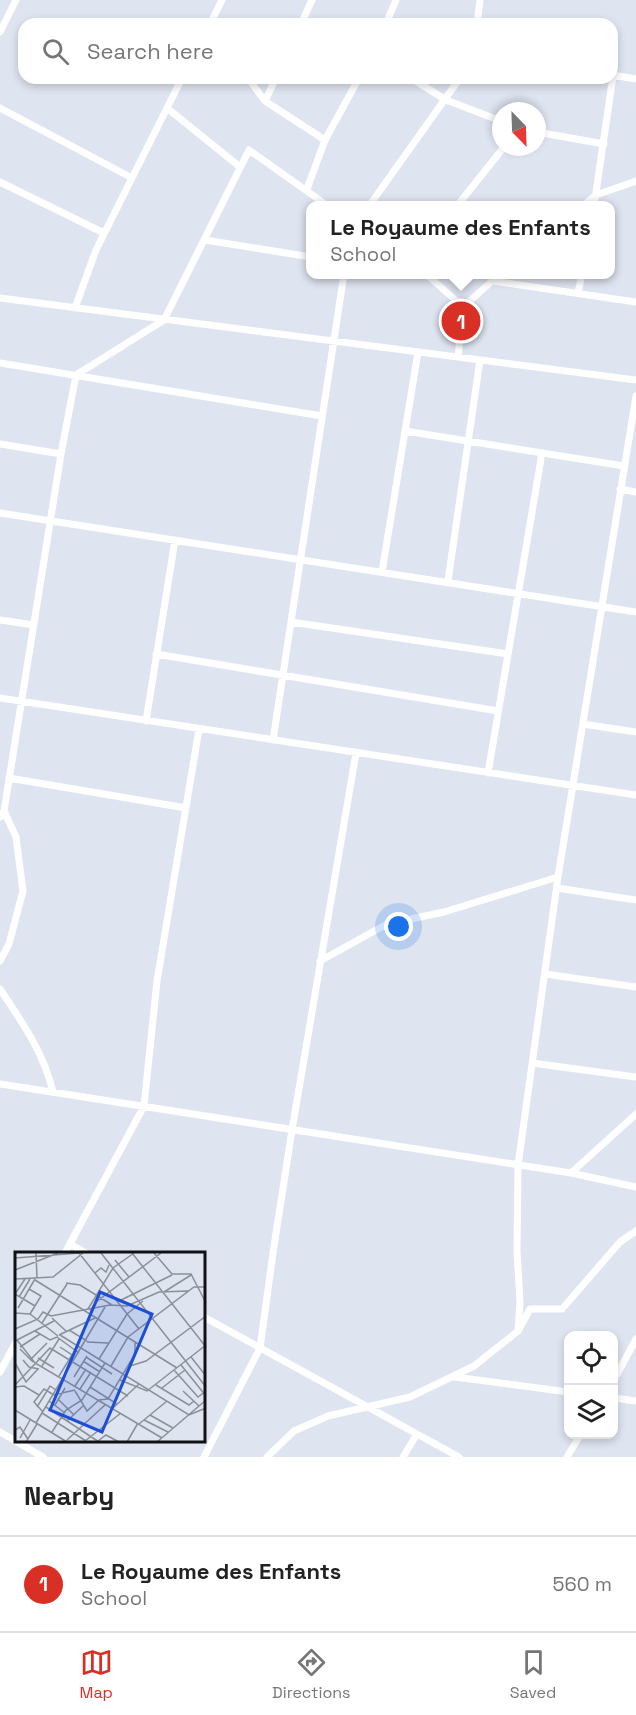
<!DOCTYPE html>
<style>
:root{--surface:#fff;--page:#f6f6f6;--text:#222;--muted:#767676;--line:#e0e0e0;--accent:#d93025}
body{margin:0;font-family:"Space Grotesk",sans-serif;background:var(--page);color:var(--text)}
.controls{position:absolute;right:18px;bottom:18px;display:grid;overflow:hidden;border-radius:12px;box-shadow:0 3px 9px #0003}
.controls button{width:54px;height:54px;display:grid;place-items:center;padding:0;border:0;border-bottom:2px solid var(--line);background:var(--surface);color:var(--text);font:30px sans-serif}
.compass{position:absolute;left:492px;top:102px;width:54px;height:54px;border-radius:50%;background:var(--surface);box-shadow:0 3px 9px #0003;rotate:157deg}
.you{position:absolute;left:399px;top:927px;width:21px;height:21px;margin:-15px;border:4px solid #fff;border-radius:50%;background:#1a73e8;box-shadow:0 0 0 9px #1a73e833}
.badge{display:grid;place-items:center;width:39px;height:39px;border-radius:50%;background:var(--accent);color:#fff;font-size:20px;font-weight:700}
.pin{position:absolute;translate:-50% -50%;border:3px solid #fff;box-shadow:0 2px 6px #0006}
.popup{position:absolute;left:306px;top:201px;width:309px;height:78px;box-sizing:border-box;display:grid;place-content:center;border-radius:12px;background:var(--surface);filter:drop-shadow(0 2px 4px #0005);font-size:20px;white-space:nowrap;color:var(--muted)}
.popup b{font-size:22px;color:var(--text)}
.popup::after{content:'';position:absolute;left:50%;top:100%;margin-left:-12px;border:12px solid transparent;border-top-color:var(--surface)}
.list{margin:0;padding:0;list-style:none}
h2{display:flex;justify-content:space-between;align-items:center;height:78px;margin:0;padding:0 24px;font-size:26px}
h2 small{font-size:20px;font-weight:400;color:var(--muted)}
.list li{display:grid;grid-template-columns:39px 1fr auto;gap:18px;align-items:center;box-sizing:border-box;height:96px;padding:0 24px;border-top:2px solid var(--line)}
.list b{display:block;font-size:22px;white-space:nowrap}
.list p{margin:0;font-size:20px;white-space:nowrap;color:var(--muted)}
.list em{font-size:20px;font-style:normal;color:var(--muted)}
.icon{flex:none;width:33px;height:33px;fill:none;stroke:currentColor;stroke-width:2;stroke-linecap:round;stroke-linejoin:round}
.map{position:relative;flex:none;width:636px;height:1457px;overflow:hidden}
.search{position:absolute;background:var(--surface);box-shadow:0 3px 9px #0003;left:18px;right:18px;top:18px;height:66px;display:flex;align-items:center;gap:15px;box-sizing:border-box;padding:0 21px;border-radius:18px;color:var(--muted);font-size:22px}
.sheet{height:174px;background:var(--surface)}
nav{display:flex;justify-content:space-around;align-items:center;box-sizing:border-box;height:84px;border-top:2px solid var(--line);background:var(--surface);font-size:16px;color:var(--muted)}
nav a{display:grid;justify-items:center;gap:3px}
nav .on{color:var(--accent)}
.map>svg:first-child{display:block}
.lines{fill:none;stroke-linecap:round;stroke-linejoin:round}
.minor{stroke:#fff;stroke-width:7}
.inset-road{fill:none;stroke:#8b9098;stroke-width:1.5}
.view{fill:#1d4ed8;fill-opacity:0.15;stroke:#1d4ed8;stroke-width:3}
.inset-edge{fill:none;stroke:#0f1114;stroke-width:3}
</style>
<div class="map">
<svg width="636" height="1457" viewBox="0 0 636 1457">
<rect width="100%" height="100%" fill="#dee4f0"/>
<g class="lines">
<!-- minor -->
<path class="minor" d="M 210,24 L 222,0
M 301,24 L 312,0
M 386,24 L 396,0
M 477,24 L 480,0
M 0,32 L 16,0
M 612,75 L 636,79
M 248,78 L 265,101 L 325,140
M 411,78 L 446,100 L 501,121
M 265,101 L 276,78
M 0,108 L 132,178
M 167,108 L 240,167
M 537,132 L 604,144
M 0,182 L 104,233
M 307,189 L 325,140 L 359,78
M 369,206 L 460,78
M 457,206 L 504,147
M 583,206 L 596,195 L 636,181
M 594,206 L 613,76
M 205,240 L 311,257
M 426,274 L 463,307
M 493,281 L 636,302
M 578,293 L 582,274
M 0,298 L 636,380
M 75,308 L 96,250 L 182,78
M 458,357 L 463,307 L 500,274
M 0,363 L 322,416
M 405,431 L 624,466
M 0,444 L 61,454
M 620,489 L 636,492
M 0,513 L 636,612
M 382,572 L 418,352
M 448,581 L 480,360
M 0,620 L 34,625
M 291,622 L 508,654
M 156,654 L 498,711
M 0,698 L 636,795
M 146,721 L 175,540
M 583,724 L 636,732
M 273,740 L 344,274
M 488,773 L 542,453
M 9,778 L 186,808
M 0,817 L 4,811 L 61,454 L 76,375 L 164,320 L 249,150 L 328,206
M 557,888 L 636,900
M 0,961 L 9,944 L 23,891 L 16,837 L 4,811
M 320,961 L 387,924 L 444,912 L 558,877
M 545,974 L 636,987
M 0,989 C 22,1022 44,1053 53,1092
M 532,1063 L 636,1077
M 0,1084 L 571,1173 L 636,1187
M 571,1173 L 636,1114
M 70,1244 L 86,1253
M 65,1253 L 144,1106 L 157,981 L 199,729
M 204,1317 L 459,1457
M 518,1331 L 520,1302 L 517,1251 L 518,1165 L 558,877 L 636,396
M 0,1372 L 16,1342
M 455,1377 L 568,1392
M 614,1380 L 636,1339
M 614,1398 L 636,1401
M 0,1432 L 43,1457
M 204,1457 L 260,1348 L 273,1253 L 292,1130 L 356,753
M 267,1457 L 294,1431 L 328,1416 L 410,1397 L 474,1366 L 518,1331 L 530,1309 L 562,1309 L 620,1242 L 636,1231
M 403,1457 L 417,1434
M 567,1457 L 581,1434"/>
</g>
<!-- overview -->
<g transform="translate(15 1252)">
<rect width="190" height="190" fill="#dee4f0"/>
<path class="inset-road" d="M 21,1 L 22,26M 64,1 L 124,77M 86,1 L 191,135M 117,1 L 191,95M 139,1 L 157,22 L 176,22 L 191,51M 0,6 L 64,1M 100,8 L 114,25M 0,18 L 43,1M 80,21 L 86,16 L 91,20 L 94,13M 0,27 L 38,25 L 68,1M 20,28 L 162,116M 51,31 L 65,33 L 97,53M 14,37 L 26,44 L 15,62M 149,40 L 176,23M 0,42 L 20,54M 0,42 L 10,27M 4,45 L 15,27M 102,50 L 157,23M 3,56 L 20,27M 73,57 L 98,16 L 119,1M 75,59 L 81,50 L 146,1M 0,61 L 15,62 L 43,84M 37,66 L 51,79M 27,71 L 52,32M 0,77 L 23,67 L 28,60 L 36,64 L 95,53 L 112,54 L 144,40 L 173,39M 54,78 L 72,89M 20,79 L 35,88 L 42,85 L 64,101M 44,83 L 80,66M 45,83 L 174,163 L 191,156M 2,88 L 20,111 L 147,186M 0,89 L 39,69M 72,90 L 93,91M 5,95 L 25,82M 5,97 L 18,110M 71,105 L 97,122M 176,105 L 191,124M 17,106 L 32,91M 23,106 L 39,116M 84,107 L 112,62 L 128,49M 8,108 L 14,115 L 24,117M 68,109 L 85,120M 0,111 L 11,130 L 23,117M 166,113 L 191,144M 27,114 L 44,87M 96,114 L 113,85 L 179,35 L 191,35M 115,114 L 131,109 L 191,64M 159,118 L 183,145 L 191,139M 44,124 L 57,103 L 45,95M 59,125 L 72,104M 105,128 L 132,139 L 191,93M 0,133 L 35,96 L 113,144M 141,133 L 174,153 L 179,149M 60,134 L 71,117M 0,135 L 9,134 L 24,143M 75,135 L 102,152M 147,136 L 170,118M 65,137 L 76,120M 60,139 L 72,159 L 84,148 L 93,147 L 120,102 L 120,90M 168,139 L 184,154M 38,143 L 60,138M 43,147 L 59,163M 34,149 L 50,161M 40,153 L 50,136M 22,155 L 35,134 L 41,138M 31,155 L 84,190M 98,156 L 124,132M 0,158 L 52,190M 28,160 L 19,150 L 29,137 L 39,143M 27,161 L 71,189M 135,163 L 158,176M 129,168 L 153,180M 52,169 L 68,154M 21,171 L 90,55M 124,172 L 152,149M 0,178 L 5,175 L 13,187M 37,180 L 51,158 L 67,148 L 90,111M 5,186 L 15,168M 52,188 L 91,152M 70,189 L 106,161M 83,189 L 91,183 L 104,190M 11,190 L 22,172M 112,190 L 123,171M 142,190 L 191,148"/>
<path class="view" d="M 85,40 L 137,62 L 87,180 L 35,158 Z"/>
<rect width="190" height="190" class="inset-edge"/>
</g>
</svg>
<div class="controls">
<button><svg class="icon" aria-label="locate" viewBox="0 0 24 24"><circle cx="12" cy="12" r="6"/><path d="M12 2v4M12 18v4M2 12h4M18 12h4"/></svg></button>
<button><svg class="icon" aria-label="layers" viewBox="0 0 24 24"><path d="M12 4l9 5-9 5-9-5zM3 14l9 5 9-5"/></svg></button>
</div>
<svg class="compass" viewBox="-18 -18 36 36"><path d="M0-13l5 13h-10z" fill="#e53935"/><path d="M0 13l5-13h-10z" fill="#767676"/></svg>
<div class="you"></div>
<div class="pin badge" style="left:461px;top:321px">1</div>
<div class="popup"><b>Le Royaume des Enfants</b>School</div>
<div class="search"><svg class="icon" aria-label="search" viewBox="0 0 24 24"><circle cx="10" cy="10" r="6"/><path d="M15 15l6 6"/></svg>Search here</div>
</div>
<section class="sheet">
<h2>Nearby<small></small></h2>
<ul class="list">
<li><span class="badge">1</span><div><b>Le Royaume des Enfants</b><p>School</p></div><em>560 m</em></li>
</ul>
</section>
<nav>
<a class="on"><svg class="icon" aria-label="map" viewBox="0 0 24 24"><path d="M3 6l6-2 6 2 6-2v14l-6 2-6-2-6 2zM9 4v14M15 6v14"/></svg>Map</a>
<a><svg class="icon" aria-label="directions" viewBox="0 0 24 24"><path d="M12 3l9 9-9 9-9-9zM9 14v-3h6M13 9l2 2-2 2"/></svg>Directions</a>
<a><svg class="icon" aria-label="saved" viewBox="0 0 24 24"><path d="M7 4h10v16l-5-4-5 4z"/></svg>Saved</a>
</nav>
